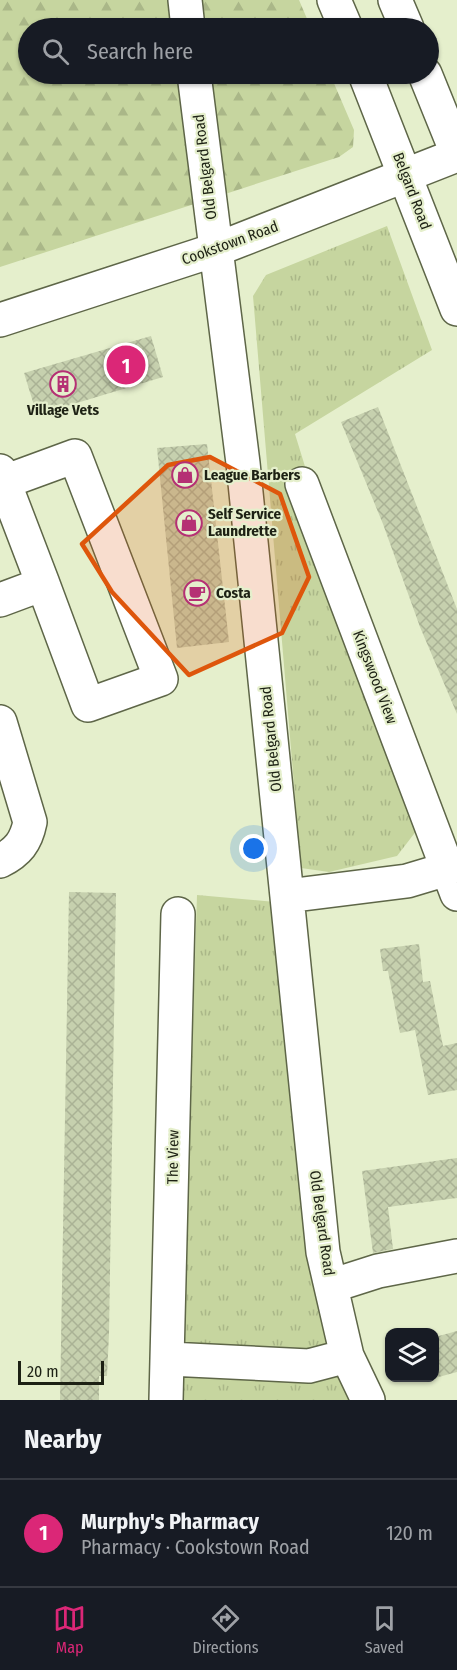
<!DOCTYPE html>
<meta charset="utf-8">
<style>
:root{--surface:#171b24;--page:#242831;--text:#f1f3f6;--muted:#9ea1a6;--line:#363941;--accent:#db2777}
body{margin:0;font-family:"Fira Sans Condensed",sans-serif;background:var(--page);color:var(--text)}
.controls{position:absolute;right:18px;bottom:18px;display:grid;overflow:hidden;border-radius:12px;box-shadow:0 2px 4px #0004}
.controls button{width:54px;height:54px;display:grid;place-items:center;padding:0;border:0;border-bottom:2px solid var(--line);background:var(--surface);color:var(--text);font:30px sans-serif}
.scale{position:absolute;left:18px;bottom:15px;width:86px;box-sizing:border-box;padding-left:6px;border:3px solid #1d2114;border-top:0;font-size:16px;line-height:21px;white-space:nowrap;color:#1d2114;-webkit-text-stroke:4px #e5efcc;paint-order:stroke}
.you{position:absolute;left:254px;top:849px;width:21px;height:21px;margin:-15px;border:4px solid #fff;border-radius:50%;background:#1a73e8;box-shadow:0 0 0 9px #1a73e833}
.badge{display:grid;place-items:center;width:39px;height:39px;border-radius:50%;background:var(--accent);color:#fff;font-size:20px;font-weight:700}
.pin{position:absolute;translate:-50% -50%;border:3px solid #fff;box-shadow:0 2px 6px #0006}
.list{margin:0;padding:0;list-style:none}
h2{display:flex;justify-content:space-between;align-items:center;height:78px;margin:0;padding:0 24px;font-size:26px}
h2 small{font-size:20px;font-weight:400;color:var(--muted)}
.list li{display:grid;grid-template-columns:39px 1fr auto;gap:18px;align-items:center;box-sizing:border-box;height:108px;padding:0 24px;border-top:2px solid var(--line)}
.list b{display:block;font-size:22px;white-space:nowrap}
.list p{margin:0;font-size:20px;white-space:nowrap;color:var(--muted)}
.list em{font-size:20px;font-style:normal;color:var(--muted)}
.icon{flex:none;width:33px;height:33px;fill:none;stroke:currentColor;stroke-width:2;stroke-linecap:round;stroke-linejoin:round}
.map{position:relative;flex:none;width:457px;height:1400px;overflow:hidden}
.search{position:absolute;background:var(--surface);box-shadow:0 2px 4px #0004;left:18px;right:18px;top:18px;height:66px;display:flex;align-items:center;gap:15px;box-sizing:border-box;padding:0 21px;border-radius:33px;color:var(--muted);font-size:22px}
.sheet{height:186px;background:var(--surface)}
nav{display:flex;justify-content:space-around;align-items:center;box-sizing:border-box;height:84px;border-top:2px solid var(--line);background:var(--surface);font-size:16px;color:var(--muted)}
nav a{display:grid;justify-items:center;gap:3px}
nav .on{color:var(--accent)}
.map>svg:first-child{display:block}
.grass{fill:url(#grass-tufts)}
.forest{fill:url(#forest-firs)}
.building{fill:url(#building-cross-hatch)}
.lines{fill:none;stroke-linecap:round;stroke-linejoin:round}
.minor-casing{stroke:#5e6648;stroke-width:36}
.major-casing{stroke:#5e6648;stroke-width:36}
.minor{stroke:#fff;stroke-width:33}
.major{stroke:#fff;stroke-width:33}
.marked{fill:#de560c;fill-opacity:0.2;stroke:#de560c;stroke-width:4.5;stroke-linejoin:round}
.labels{text-anchor:middle;stroke-width:4.5;stroke-linejoin:round;paint-order:stroke}
.street-label{font-size:15px;fill:#1d2114;stroke:#e5efcc}
.poi-label{font-size:15px;font-weight:bold;fill:#1d2114;stroke:#e5efcc;text-anchor:start}
</style>
<div class="map">
<svg width="457" height="1400" viewBox="0 0 457 1400">
<defs>
<pattern id="grass-tufts" width="24" height="20" patternUnits="userSpaceOnUse" patternTransform="scale(1.5)"><rect width="24" height="20" fill="#c6d59f"/><path d="M3 7l-1-3M5 7V3M7 7l1-3M15 17l-1-3M17 17v-4M19 17l1-3" fill="none" stroke="#aab788"/></pattern>
<pattern id="forest-firs" width="22" height="20" patternUnits="userSpaceOnUse" patternTransform="scale(1.5)"><rect width="22" height="20" fill="#c6d59f"/><path d="M5 1l3.5 6h-7zM16 11l3.5 6h-7z" fill="#aab788"/></pattern>
<pattern id="building-cross-hatch" width="8" height="8" patternUnits="userSpaceOnUse" patternTransform="scale(1.5)"><rect width="8" height="8" fill="#c6d0ae"/><path d="M0 0l8 8M0 8l8-8" fill="none" stroke="#aab295"/></pattern>
</defs>
<rect width="100%" height="100%" fill="#e5efcc"/>
<!-- grass -->
<path class="grass" d="M 387,226 L 432,350 L 295,434 L 417,830 L 397,856 L 329,872 L 301,868 L 253,296 L 266,275 Z
M 197,895 L 275,902 L 356,1400 L 181,1400 Z"/>
<!-- forest -->
<path class="forest" d="M 0,0 L 299,0 L 311,28 L 28,28 L 28,74 L 330,74 L 354,130 L 353,147 L 339,157 L 0,267 Z"/>
<!-- building -->
<path class="building" d="M 151,336 L 163,377 L 37,415 L 24,373 Z
M 378,407 L 457,609 L 457,714 L 420,627 L 383,524 L 341,422 Z
M 207,444 L 229,642 L 177,648 L 157,448 Z
M 69,892 L 116,893 L 109,1334 L 107,1376 L 99,1376 L 99,1400 L 60,1400 Z
M 419,944 L 423,982 L 430,981 L 443,1046 L 457,1043 L 457,1090 L 428,1095 L 415,1030 L 400,1033 L 388,971 L 383,971 L 380,949 Z
M 457,1158 L 457,1198 L 388,1207 L 393,1249 L 373,1253 L 362,1171 Z
M 457,1331 L 457,1372 L 435,1378 L 435,1337 Z"/>
<g class="lines">
<!-- minor casing -->
<g class="minor-casing">
<path id="minor" d="M 185,0 L 188,28
M 194,74 L 243,463 L 323,1252 L 347,1356 L 368,1400
M 0,320 L 215,250 L 457,155
M 0,471 L 4,482 L 75,456 L 161,679 L 88,705 L 43,584 L 0,600
M 4,482 L 43,584
M 302,484 L 457,894
M 0,722 L 30,822 C 26,842 18,852 0,861
M 287,896 L 407,881 L 447,869
M 331,1286 L 378,1271 L 457,1256
M 169,1359 L 309,1366 L 347,1356
M 166,1400 L 178,914"/>
</g>
<!-- major casing -->
<g class="major-casing">
<path id="major" d="M 334,0 L 346,28
M 395,0 L 407,28
M 365,74 L 457,309
M 425,74 L 457,153"/>
</g>
<!-- minor -->
<use href="#minor" class="minor"/>
<!-- major -->
<use href="#major" class="major"/>
</g>
<!-- marked area -->
<path class="marked" d="M 210,457 L 280,494 L 309,577 L 282,633 L 189,675 L 112,592 L 82,544 L 168,465 Z"/>
<!-- icons -->
<defs>
<g id="building-ring" transform="scale(1.35)"><circle r="9.5" fill="#e5efcc" stroke="#b53074" stroke-width="1.5"/><path d="M-4-6H4V6H1V3H-1V6H-4ZM-2.5-4.3h1.7v1.8h-1.7ZM.8-4.3h1.7v1.8H.8ZM-2.5-1h1.7V.8h-1.7ZM.8-1h1.7V.8H.8Z" fill="#b53074"/></g>
<g id="shop-ring" transform="scale(1.35)"><circle r="9.5" fill="#e5efcc" stroke="#b53074" stroke-width="1.5"/><path d="M-5-2.5h2.3a2.7 3.5 0 0 1 5.4 0H5L5.5 6h-11ZM-1.5-2.5h3a1.5 2.3 0 0 0-3 0Z" fill="#b53074"/></g>
<g id="cafe-ring" transform="scale(1.35)"><circle r="9.5" fill="#e5efcc" stroke="#b53074" stroke-width="1.5"/><path d="M-5.5-4.5H6V0H3Q3 3.5 0 3.5H-2.5Q-5.5 3.5-5.5 0ZM3-3.2v2h1.7v-2ZM-6 4.5H4V6H-6Z" fill="#b53074"/></g>
</defs>
<g fill-rule="evenodd">
<use href="#building-ring" x="63" y="384"/>
<use href="#shop-ring" x="185" y="475"/>
<use href="#shop-ring" x="189" y="523"/>
<use href="#cafe-ring" x="197" y="593"/>
</g>
<g class="labels">
<!-- street labels -->
<g class="street-label">
<text transform="translate(205 167) rotate(-97)" y="5">Old Belgard Road</text>
<text transform="translate(412 191) rotate(69)" y="5">Belgard Road</text>
<text transform="translate(230 243) rotate(-20)" y="5">Cookstown Road</text>
<text transform="translate(375 677) rotate(69)" y="5">Kingswood View</text>
<text transform="translate(271 739) rotate(-96)" y="5">Old Belgard Road</text>
<text transform="translate(173 1157) rotate(-89)" y="5">The View</text>
<text transform="translate(322 1223) rotate(82)" y="5">Old Belgard Road</text>
</g>
<!-- poi labels -->
<g class="poi-label">
<text x="63" y="415" text-anchor="middle">Village Vets</text>
<text x="204" y="480">League Barbers</text>
<text x="208" y="519">Self Service<tspan x="208" dy="17">Laundrette</tspan></text>
<text x="216" y="598">Costa</text>
</g>
</g>
</svg>
<div class="controls">
<button><svg class="icon" aria-label="layers" viewBox="0 0 24 24"><path d="M12 4l9 5-9 5-9-5zM3 14l9 5 9-5"/></svg></button>
</div>
<div class="scale">20 m</div>
<div class="you"></div>
<div class="pin badge" style="left:126px;top:365px">1</div>
<div class="search"><svg class="icon" aria-label="search" viewBox="0 0 24 24"><circle cx="10" cy="10" r="6"/><path d="M15 15l6 6"/></svg>Search here</div>
</div>
<section class="sheet">
<h2>Nearby<small></small></h2>
<ul class="list">
<li><span class="badge">1</span><div><b>Murphy's Pharmacy</b><p>Pharmacy · Cookstown Road</p></div><em>120 m</em></li>
</ul>
</section>
<nav>
<a class="on"><svg class="icon" aria-label="map" viewBox="0 0 24 24"><path d="M3 6l6-2 6 2 6-2v14l-6 2-6-2-6 2zM9 4v14M15 6v14"/></svg>Map</a>
<a><svg class="icon" aria-label="directions" viewBox="0 0 24 24"><path d="M12 3l9 9-9 9-9-9zM9 14v-3h6M13 9l2 2-2 2"/></svg>Directions</a>
<a><svg class="icon" aria-label="saved" viewBox="0 0 24 24"><path d="M7 4h10v16l-5-4-5 4z"/></svg>Saved</a>
</nav>
